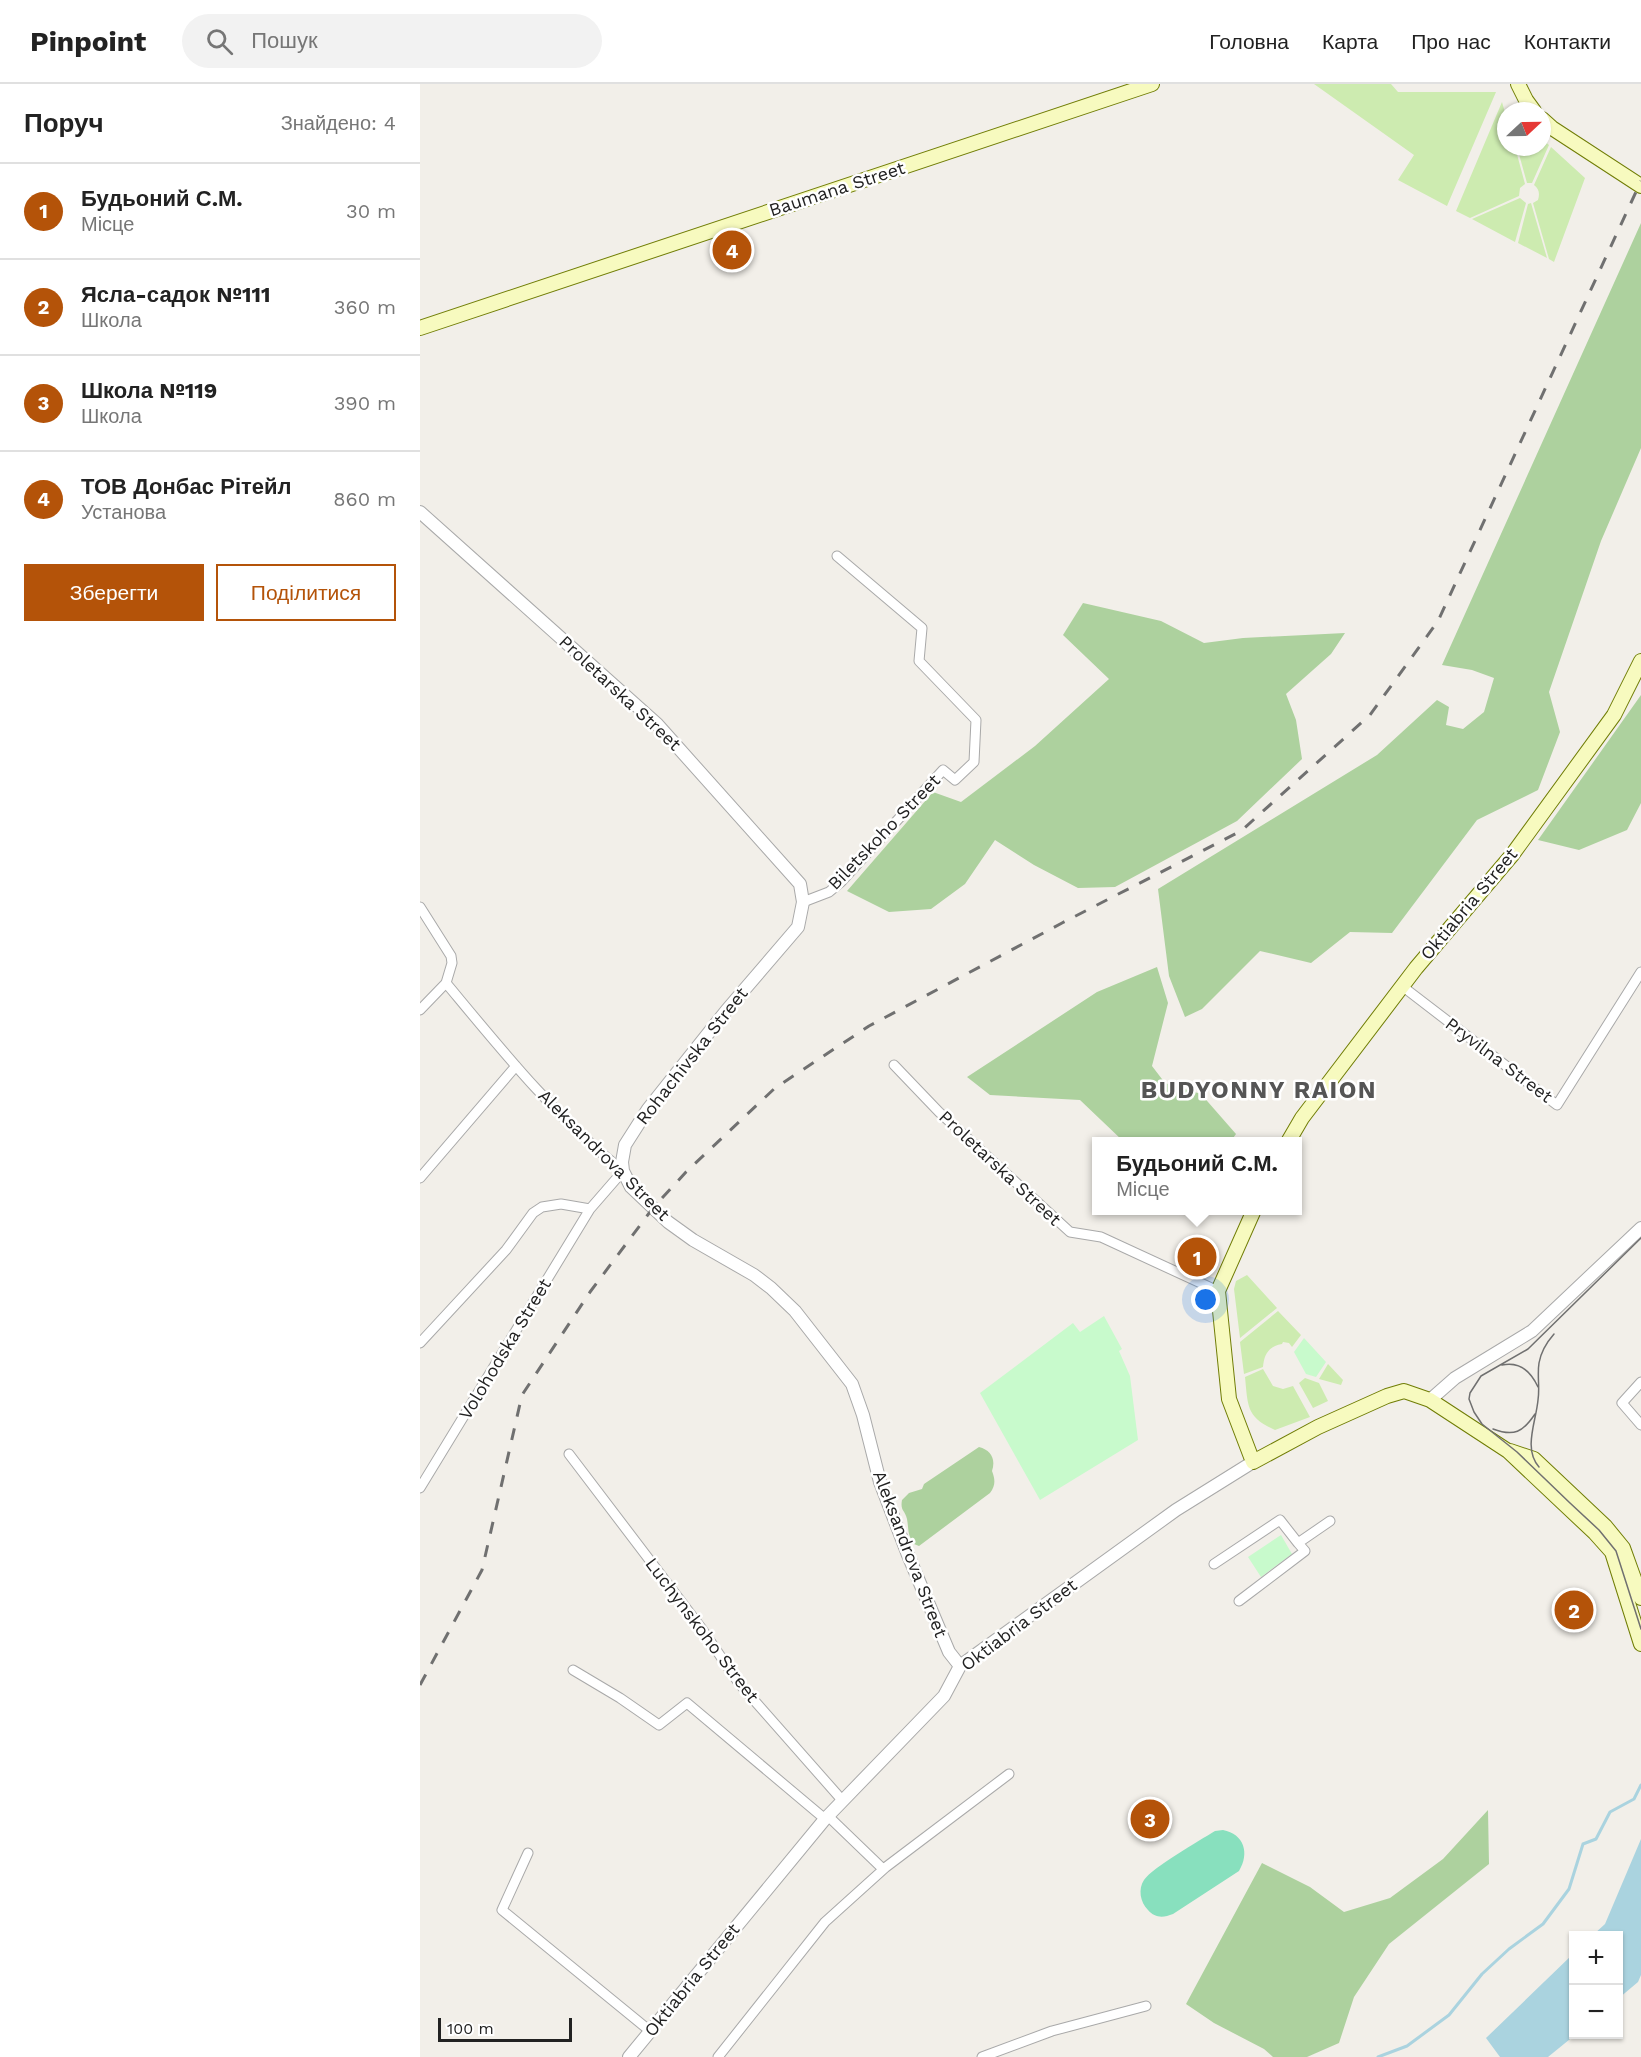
<!DOCTYPE html>
<html lang="uk">
<meta charset="utf-8">
<style>
:root{--surface:#fff;--page:#f2f2f2;--text:#222;--muted:#767676;--line:#e0e0e0;--accent:#b45309}
body{margin:0;font-family:"Work Sans",sans-serif;background:var(--page);color:var(--text)}
.controls{position:absolute;right:18px;bottom:18px;display:grid;overflow:hidden;border-radius:0px;box-shadow:0 2px 4px #0004}
.controls button{width:54px;height:54px;display:grid;place-items:center;padding:0;border:0;border-bottom:2px solid var(--line);background:var(--surface);color:var(--text);font:30px sans-serif}
.compass{position:absolute;left:1077px;top:18px;width:54px;height:54px;border-radius:50%;background:var(--surface);box-shadow:0 2px 4px #0004;rotate:68deg}
.scale{position:absolute;left:18px;bottom:15px;width:134px;box-sizing:border-box;padding-left:6px;border:3px solid #222;border-top:0;font-size:16px;line-height:21px;white-space:nowrap;color:#222;-webkit-text-stroke:4px #fff;paint-order:stroke}
.you{position:absolute;left:786px;top:1216px;width:21px;height:21px;margin:-15px;border:4px solid #fff;border-radius:50%;background:#1a73e8;box-shadow:0 0 0 9px #1a73e833}
.badge{display:grid;place-items:center;width:39px;height:39px;border-radius:50%;background:var(--accent);color:#fff;font-size:20px;font-weight:700}
.pin{position:absolute;translate:-50% -50%;border:3px solid #fff;box-shadow:0 2px 6px #0006}
.popup{position:absolute;left:672px;top:1053px;width:210px;height:78px;box-sizing:border-box;display:grid;place-content:center;border-radius:0px;background:var(--surface);filter:drop-shadow(0 2px 4px #0005);font-size:20px;white-space:nowrap;color:var(--muted)}
.popup b{font-size:22px;color:var(--text)}
.popup::after{content:'';position:absolute;left:50%;top:100%;margin-left:-12px;border:12px solid transparent;border-top-color:var(--surface)}
.list{margin:0;padding:0;list-style:none}
h2{display:flex;justify-content:space-between;align-items:center;height:78px;margin:0;padding:0 24px;font-size:26px}
h2 small{font-size:20px;font-weight:400;color:var(--muted)}
.list li{display:grid;grid-template-columns:39px 1fr auto;gap:18px;align-items:center;box-sizing:border-box;height:96px;padding:0 24px;border-top:2px solid var(--line)}
.list b{display:block;font-size:22px;white-space:nowrap}
.list p{margin:0;font-size:20px;white-space:nowrap;color:var(--muted)}
.list em{font-size:20px;font-style:normal;color:var(--muted)}
.actions{display:flex;gap:12px;padding:18px 24px}
.actions a{flex:1;padding:14px 0;border:2px solid var(--accent);border-radius:0px;text-align:center;font-size:21px;color:var(--accent)}
.actions .main{background:var(--accent);color:#fff}
.icon{flex:none;width:33px;height:33px;fill:none;stroke:currentColor;stroke-width:2;stroke-linecap:round;stroke-linejoin:round}
.map{position:relative;flex:none;width:1221px;height:1973px;overflow:hidden}
header{display:flex;align-items:center;gap:36px;box-sizing:border-box;height:84px;padding:0 30px;background:var(--surface);border-bottom:2px solid var(--line)}
header strong{font-size:28px}
nav{display:flex;gap:33px;margin-inline-start:auto;font-size:21px}
.search{width:420px;height:54px;background:var(--page);display:flex;align-items:center;gap:15px;box-sizing:border-box;padding:0 21px;border-radius:33px;color:var(--muted);font-size:22px}
main{display:flex}
aside{flex:1;background:var(--surface)}
.map>svg:first-child{display:block}
.grass{fill:#cdebb0}
.forest{fill:#add19e}
.park{fill:#c8facc}
.pitch{fill:#88e0be}
.water{fill:#aad3df}
.lines{fill:none;stroke-linecap:round;stroke-linejoin:round}
.stream{stroke:#aad3df;stroke-width:3}
.minor-casing{stroke:#a9a9a9;stroke-width:11}
.tertiary-casing{stroke:#a9a9a9;stroke-width:14}
.secondary-casing{stroke:#707d05;stroke-width:16}
.minor{stroke:#fff;stroke-width:9}
.tertiary{stroke:#fff;stroke-width:12}
.secondary{stroke:#f7fabf;stroke-width:14}
.tram{stroke:#707070;stroke-width:1.5}
.rail{stroke:#707070;stroke-width:3;stroke-dasharray:12 12;stroke-linecap:butt}
.labels{text-anchor:middle;stroke-width:5;stroke-linejoin:round;paint-order:stroke}
.street-label{font-size:18px;fill:#222;stroke:#fff}
.district-label{font-size:24px;font-weight:bold;letter-spacing:1.5px;fill:#555;stroke:#fff}
</style>
<header>
<strong>Pinpoint</strong>
<div class="search"><svg class="icon" aria-label="search" viewBox="0 0 24 24"><circle cx="10" cy="10" r="6"/><path d="M15 15l6 6"/></svg>Пошук</div>
<nav><a>Головна</a><a>Карта</a><a>Про нас</a><a>Контакти</a></nav>
</header>
<main>
<aside>
<h2>Поруч<small>Знайдено: 4</small></h2>
<ul class="list">
<li><span class="badge">1</span><div><b>Будьоний С.М.</b><p>Місце</p></div><em>30 m</em></li>
<li><span class="badge">2</span><div><b>Ясла-садок №111</b><p>Школа</p></div><em>360 m</em></li>
<li><span class="badge">3</span><div><b>Школа №119</b><p>Школа</p></div><em>390 m</em></li>
<li><span class="badge">4</span><div><b>ТОВ Донбас Рітейл</b><p>Установа</p></div><em>860 m</em></li>
</ul>
<div class="actions"><a class="main">Зберегти</a><a>Поділитися</a></div>
</aside>
<div class="map">
<svg width="1221" height="1973" viewBox="0 0 1221 1973">
<rect width="100%" height="100%" fill="#f2efe9"/>
<!-- grass -->
<path class="grass" d="M 894,0 L 971,0 L 978,8 L 1076,8 L 1027,122 L 978,96 L 994,71 Z
M 1082,18 L 1086,32 L 1086,63 L 1095,63 L 1105,100 L 1100,104 L 1099,112 L 1050,134 L 1036,127 Z
M 1122,55 L 1129,61 L 1112,99 L 1107,99 L 1097,63 L 1122,63 Z
M 1131,63 L 1165,94 L 1134,178 L 1129,175 L 1113,119 L 1118,116 C 1120,109 1119,105 1114,101 Z
M 1100,114 L 1106,119 L 1095,158 L 1052,135 Z
M 1111,119 L 1127,174 L 1098,159 L 1108,120 Z
M 827,1191 L 857,1224 L 820,1254 L 814,1205 L 816,1197 Z
M 858,1227 L 881,1251 L 872,1263 L 869,1259 L 863,1258 L 862,1260 C 849,1262 844,1270 843,1283 L 824,1290 L 820,1258 Z
M 908,1280 L 923,1296 L 921,1301 L 899,1295 Z
M 843,1285 L 853,1302 L 863,1305 L 873,1302 L 890,1333 L 855,1346 C 826,1333 828,1322 825,1293 Z
M 885,1294 L 899,1299 L 908,1317 L 893,1324 L 879,1299 Z"/>
<!-- forest -->
<path class="forest" d="M 1221,139 L 1221,364 L 1181,457 L 1129,608 L 1140,648 L 1118,706 L 1057,736 L 972,849 L 930,848 L 891,879 L 840,867 L 782,925 L 765,933 L 749,892 L 738,805 L 957,671 L 1017,616 L 1029,623 L 1026,641 L 1043,645 L 1064,628 L 1074,594 L 1052,586 L 1022,581 Z
M 663,519 L 741,537 L 784,559 L 823,554 L 925,549 L 911,570 L 866,610 L 876,636 L 882,675 L 817,737 L 695,803 L 658,804 L 614,781 L 575,756 L 545,800 L 511,825 L 469,828 L 427,807 L 513,708 L 541,718 L 615,662 L 689,595 L 643,551 Z
M 1221,611 L 1221,719 L 1207,746 L 1159,766 L 1118,756 Z
M 737,883 L 748,919 L 732,982 L 745,999 L 781,1010 L 816,1050 L 811,1057 L 703,1057 L 660,1016 L 570,1011 L 547,993 L 677,908 Z
M 559,1363 C 571,1366 576,1375 572,1387 C 575,1395 576,1401 570,1409 L 499,1462 L 494,1460 C 487,1450 489,1446 487,1435 C 485,1426 480,1427 482,1416 L 489,1409 L 502,1405 L 504,1400 Z
M 1068,1726 L 1069,1780 L 969,1860 L 934,1913 L 919,1959 L 887,1973 L 853,1973 L 844,1965 L 794,1939 L 766,1920 L 842,1779 L 890,1803 L 924,1828 L 970,1814 L 1023,1775 Z"/>
<!-- park -->
<path class="park" d="M 684,1232 L 702,1265 L 699,1267 L 710,1292 L 718,1356 L 620,1416 L 560,1309 L 653,1239 L 660,1248 Z
M 884,1254 L 906,1278 L 896,1293 L 886,1290 L 874,1268 Z
M 861,1451 L 872,1470 L 841,1493 L 828,1473 Z"/>
<!-- pitch -->
<path class="pitch" d="M 803,1746 C 824,1750 830,1769 819,1787 L 753,1830 C 743,1834 735,1834 728,1826 C 720,1818 718,1805 724,1796 C 733,1783 779,1757 795,1747 Z"/>
<!-- water -->
<path class="water" d="M 1221,1755 L 1221,1891 L 1218,1898 L 1199,1914 L 1198,1852 L 1173,1851 L 1185,1840 Z
M 1153,1870 L 1155,1951 L 1128,1973 L 1080,1973 L 1066,1954 Z"/>
<g class="lines">
<!-- stream -->
<path class="stream" d="M 958,1973 L 987,1962 L 1029,1931 L 1062,1890 L 1089,1865 L 1123,1840 L 1149,1805 L 1163,1760 L 1176,1755 L 1190,1728 L 1214,1715 L 1221,1701"/>
<!-- minor casing -->
<g class="minor-casing">
<path id="minor" d="M 383,818 L 409,808 L 421,798 L 523,686 L 535,696 L 554,678 L 556,636 L 499,577 L 502,544 L 417,472
M 0,823 L 31,872 L 32,879 L 26,899 C 80,964 136,1034 203,1087 L 170,1125 L 141,1120 L 122,1123 L 113,1129 L 86,1166 L 0,1259
M 982,902 L 1137,1021 L 1221,888
M 0,926 L 26,899
M 474,981 L 519,1028 L 650,1148 L 681,1153 L 798,1207
M 0,1094 L 96,982
M 1221,1298 L 1202,1319 L 1221,1341
M 149,1370 L 282,1545 L 318,1598 L 422,1716
M 0,1404 L 170,1125
M 794,1480 L 860,1436 L 878,1459 L 910,1437
M 819,1517 L 885,1467 L 878,1459
M 153,1586 L 200,1614 L 239,1641 L 267,1619 L 405,1735
M 408,1732 L 463,1785
M 108,1769 L 82,1826 L 230,1947
M 298,1973 L 405,1838 L 466,1783 L 589,1690
M 562,1973 L 632,1947 L 726,1922"/>
</g>
<!-- tertiary casing -->
<g class="tertiary-casing">
<path id="tertiary" d="M 0,428 L 237,640 L 380,800 L 383,818 L 378,843 L 306,927 L 228,1025 L 205,1061 L 202,1078 L 203,1087 L 211,1103 L 248,1138 L 273,1156 L 334,1191 L 351,1204 L 375,1227 L 432,1300 L 443,1331 L 460,1398 L 488,1471 L 529,1568 L 540,1582
M 1010,1316 L 1035,1294 L 1112,1247 L 1221,1144
M 209,1973 L 405,1735 L 524,1612 L 540,1582 L 756,1426 L 833,1378"/>
</g>
<!-- secondary casing -->
<g class="secondary-casing">
<path id="secondary" d="M 1098,0 L 1106,16 L 1114,27
M 1122,35 L 1132,44 L 1221,102
M 0,244 L 732,0
M 868,1058 L 882,1034 L 996,884 L 1092,771 L 1194,631 L 1221,577
M 834,1126 L 798,1207 L 809,1315 L 833,1378 L 898,1343 L 967,1312 L 984,1307 L 1010,1316 L 1088,1367 L 1175,1449 L 1192,1468 L 1221,1560
M 1090,1367 L 1114,1375 L 1185,1442 L 1203,1464 L 1221,1514"/>
</g>
<!-- minor -->
<use href="#minor" class="minor"/>
<!-- tertiary -->
<use href="#tertiary" class="tertiary"/>
<!-- secondary -->
<use href="#secondary" class="secondary"/>
<!-- tram -->
<path class="tram" d="M 1221,1154 L 1108,1265 L 1061,1292 L 1050,1309 L 1049,1315 L 1054,1328 L 1062,1340 L 1097,1368 L 1150,1419 L 1179,1446 L 1196,1467 L 1221,1545
M 1082,1281 C 1100,1277 1111,1288 1118,1303
M 1073,1345 C 1094,1353 1103,1348 1115,1330
M 1119,1383 C 1103,1365 1116,1338 1118,1316 C 1120,1304 1117,1291 1119,1279 C 1121,1267 1127,1258 1134,1250"/>
<!-- rail -->
<path class="rail" d="M 0,1601 L 62,1486 L 102,1311 L 170,1208 L 233,1124 L 266,1088 L 355,1004 L 449,942 L 642,839 L 821,747 L 950,631 L 1018,537 L 1221,97"/>
</g>
<g class="labels">
<!-- street labels -->
<g class="street-label">
<text transform="translate(417 105) rotate(-18)" y="6">Baumana Street</text>
<text transform="translate(200 609) rotate(43)" y="6">Proletarska Street</text>
<text transform="translate(464 748) rotate(-46)" y="6">Biletskoho Street</text>
<text transform="translate(1049 820) rotate(-50)" y="6">Oktiabria Street</text>
<text transform="translate(272 972) rotate(-52)" y="6">Rohachivska Street</text>
<text transform="translate(1079 976) rotate(37)" y="6">Pryvilna Street</text>
<text transform="translate(184 1071) rotate(45)" y="6">Aleksandrova Street</text>
<text transform="translate(580 1084) rotate(43)" y="6">Proletarska Street</text>
<text transform="translate(85 1265) rotate(-59)" y="6">Volohodska Street</text>
<text transform="translate(490 1470) rotate(69)" y="6">Aleksandrova Street</text>
<text transform="translate(599 1541) rotate(-37)" y="6">Oktiabria Street</text>
<text transform="translate(282 1546) rotate(53)" y="6">Luchynskoho Street</text>
<text transform="translate(272 1896) rotate(-51)" y="6">Oktiabria Street</text>
</g>
<!-- district labels -->
<g class="district-label">
<text x="839" y="1014">BUDYONNY RAION</text>
</g>
</g>
</svg>
<div class="controls">
<button>+</button>
<button>−</button>
</div>
<svg class="compass" viewBox="-18 -18 36 36"><path d="M0-13l5 13h-10z" fill="#e53935"/><path d="M0 13l5-13h-10z" fill="#767676"/></svg>
<div class="scale">100 m</div>
<div class="you"></div>
<div class="pin badge" style="left:777px;top:1173px">1</div>
<div class="popup"><b>Будьоний С.М.</b>Місце</div>
<div class="pin badge" style="left:1154px;top:1526px">2</div>
<div class="pin badge" style="left:730px;top:1735px">3</div>
<div class="pin badge" style="left:312px;top:166px">4</div>
</div>
</main>
